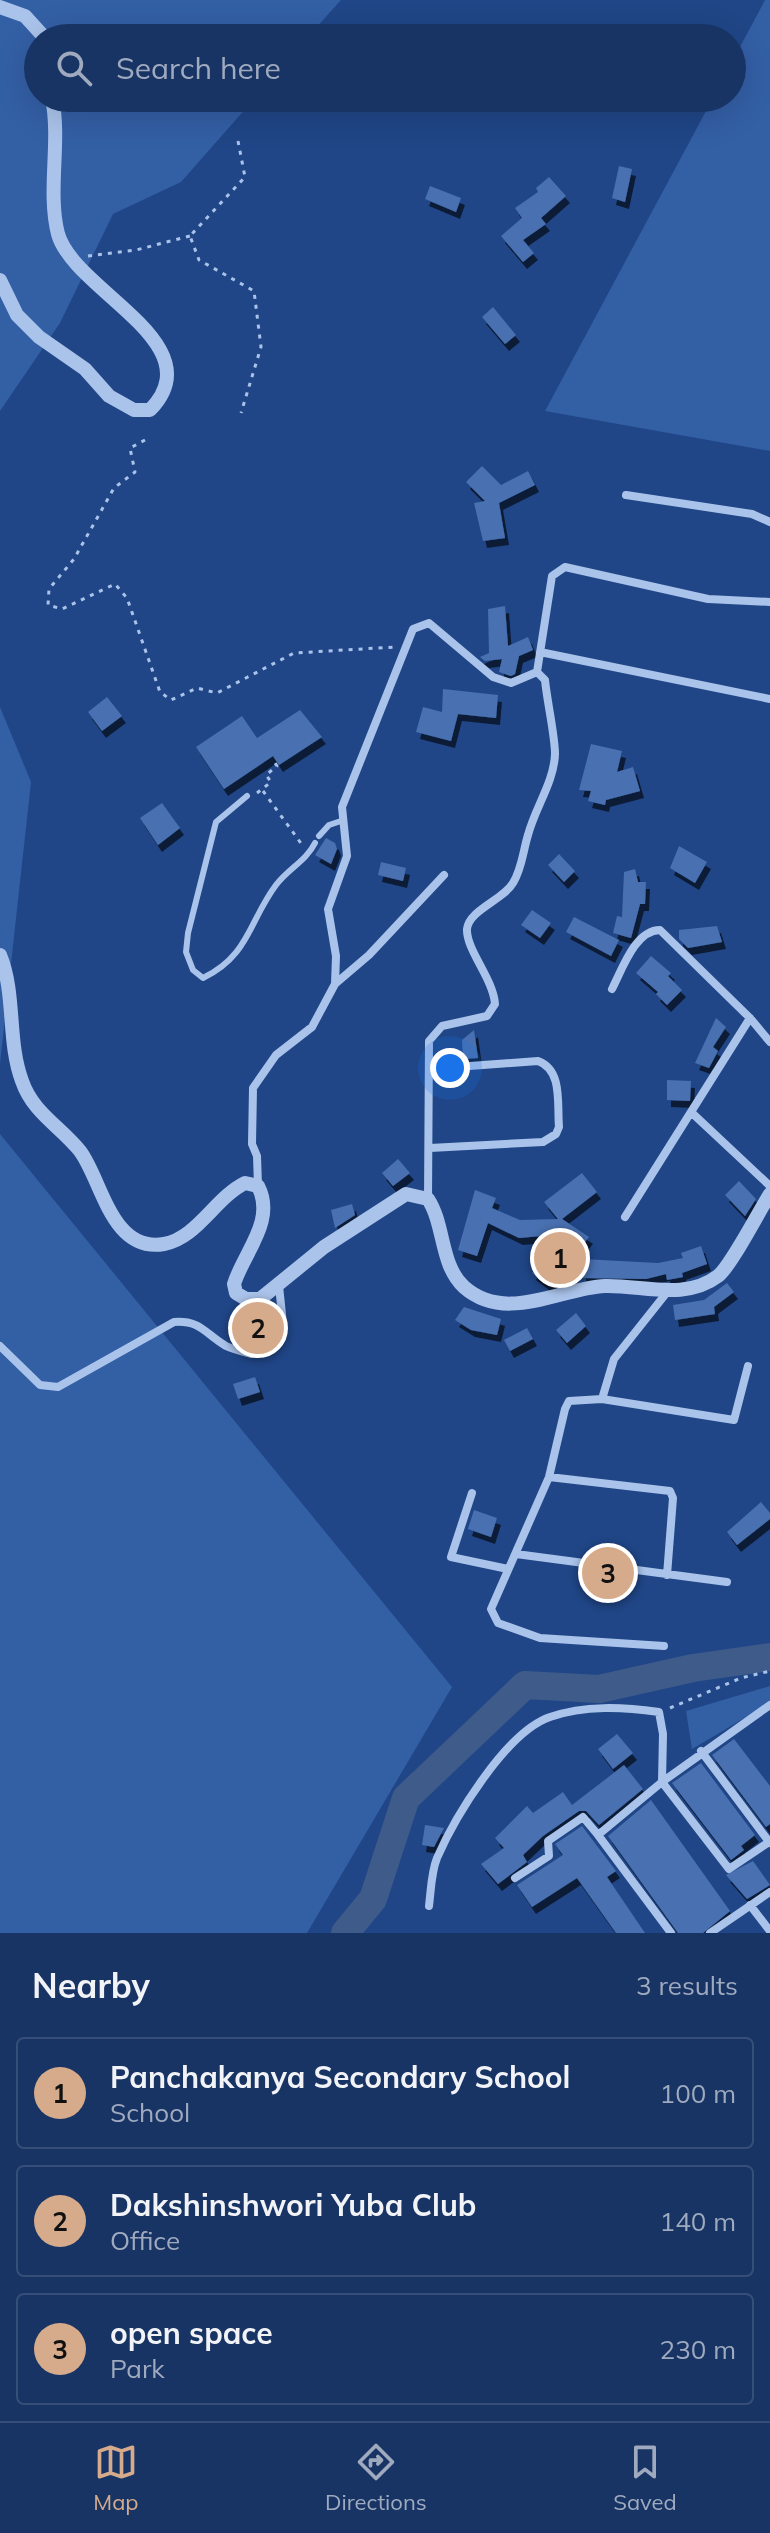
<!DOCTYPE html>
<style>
:root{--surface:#183465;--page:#213c6b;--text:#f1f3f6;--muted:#9faabf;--line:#364f79;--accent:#d6ab8b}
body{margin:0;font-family:Mulish,sans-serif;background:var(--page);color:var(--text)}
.you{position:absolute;left:450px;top:1068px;width:28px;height:28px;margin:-20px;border:6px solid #fff;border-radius:50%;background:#1a73e8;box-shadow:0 0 0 12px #1a73e833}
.badge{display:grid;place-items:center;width:52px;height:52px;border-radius:50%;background:var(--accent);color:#111;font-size:26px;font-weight:700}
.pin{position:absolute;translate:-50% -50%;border:4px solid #fff;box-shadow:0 2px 8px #0006}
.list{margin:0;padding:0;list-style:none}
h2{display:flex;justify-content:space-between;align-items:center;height:104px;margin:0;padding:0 32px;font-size:34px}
h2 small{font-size:26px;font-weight:400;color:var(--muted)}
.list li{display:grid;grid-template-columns:52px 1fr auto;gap:24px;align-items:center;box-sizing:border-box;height:112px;margin:0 16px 16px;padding:0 16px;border:2px solid var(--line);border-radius:8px}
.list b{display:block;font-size:30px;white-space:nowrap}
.list p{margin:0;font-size:26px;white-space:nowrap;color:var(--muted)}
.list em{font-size:26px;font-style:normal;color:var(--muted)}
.icon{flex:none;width:44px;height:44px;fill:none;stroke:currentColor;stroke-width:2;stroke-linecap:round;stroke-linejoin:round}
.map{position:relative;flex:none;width:770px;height:1933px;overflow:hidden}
.search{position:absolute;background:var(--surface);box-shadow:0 8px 32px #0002;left:24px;right:24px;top:24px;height:88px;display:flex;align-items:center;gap:20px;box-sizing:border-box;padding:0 28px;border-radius:44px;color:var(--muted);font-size:30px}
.sheet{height:488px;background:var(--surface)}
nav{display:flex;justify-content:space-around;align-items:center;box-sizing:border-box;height:112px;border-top:2px solid var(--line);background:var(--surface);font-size:22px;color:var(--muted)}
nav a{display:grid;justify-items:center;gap:4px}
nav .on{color:var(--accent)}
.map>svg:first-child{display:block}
.green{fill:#335fa5}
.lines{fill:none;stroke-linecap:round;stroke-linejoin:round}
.river{stroke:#3f5b8a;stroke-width:28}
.building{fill:#4870b0;filter:url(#shadow)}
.path{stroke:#aac3ea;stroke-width:3;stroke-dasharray:4 6;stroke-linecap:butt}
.service{stroke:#aac3ea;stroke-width:6}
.minor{stroke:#aac3ea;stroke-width:8}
.tertiary{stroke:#aac3ea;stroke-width:14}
</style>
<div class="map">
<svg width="770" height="1933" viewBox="0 0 770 1933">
<defs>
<filter id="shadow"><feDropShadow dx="4" dy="7" stdDeviation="0" flood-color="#0009"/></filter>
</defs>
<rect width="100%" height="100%" fill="#204687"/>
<!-- green -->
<path class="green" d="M 0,0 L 341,0 L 307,38 L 38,38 L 38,98 L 255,98 L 181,182 L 113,214 L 60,323 L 0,411 Z
M 765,0 L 770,0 L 770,451 L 545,411 L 713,98 L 732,98 L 732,62 Z
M 0,707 L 31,782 L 0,1064 Z
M 0,1134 L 452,1687 L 307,1933 L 0,1933 Z
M 770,1686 L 770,1703 L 692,1749 L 686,1711 Z"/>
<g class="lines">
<!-- river -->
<path class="river" d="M 345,1933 L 373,1899 L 406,1798 L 525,1685 L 599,1689 L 693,1668 L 770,1657"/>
</g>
<!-- building -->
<path class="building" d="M 619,166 L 632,169 L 625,202 L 612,198 Z
M 549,177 L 566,196 L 541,218 L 546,224 L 523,240 L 534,253 L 523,262 L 501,236 L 522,218 L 515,208 L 538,192 L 536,188 Z
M 430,186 L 461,198 L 456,212 L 425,199 Z
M 493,307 L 516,335 L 505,344 L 482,317 Z
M 482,466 L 501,485 L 528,471 L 535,485 L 499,503 L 505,538 L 483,541 L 474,503 L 485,501 L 466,482 Z
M 505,606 L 508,646 L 528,637 L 533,650 L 519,656 L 515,674 L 511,676 L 499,672 L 502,659 L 485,661 L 480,657 L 489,653 L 488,609 Z
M 443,689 L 498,695 L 496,718 L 458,714 L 451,741 L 416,732 L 423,707 L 442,712 Z
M 107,697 L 122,716 L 102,731 L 88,712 Z
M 300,710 L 322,737 L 279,765 L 273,756 L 224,789 L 196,747 L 242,716 L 257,738 Z
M 591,744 L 622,751 L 617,772 L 633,767 L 640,791 L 606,800 L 605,805 L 588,801 L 591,791 L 579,790 Z
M 162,803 L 180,828 L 158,845 L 140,818 Z
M 326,838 L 335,843 L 337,849 L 331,864 L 315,855 Z
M 679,846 L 707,862 L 695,883 L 670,868 Z
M 559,854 L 575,871 L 564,882 L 548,865 Z
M 381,862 L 406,868 L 403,881 L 378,875 Z
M 635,869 L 638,882 L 646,882 L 645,904 L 640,904 L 631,938 L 613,933 L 617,916 L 622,917 L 624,872 Z
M 532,910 L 551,923 L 540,938 L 521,925 Z
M 574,917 L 619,940 L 611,956 L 566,932 Z
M 717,926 L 722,942 L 688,948 L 679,939 L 679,930 Z
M 651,956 L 671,973 L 668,976 L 682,990 L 667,1005 L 656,994 L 658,992 L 636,973 Z
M 716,1018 L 726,1027 L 713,1047 L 718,1051 L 709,1068 L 695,1063 Z
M 474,1030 L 478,1058 L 463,1059 L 462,1040 Z
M 667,1080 L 691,1081 L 690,1101 L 667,1100 Z
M 398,1159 L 410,1173 L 393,1186 L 382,1173 Z
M 582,1173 L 597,1192 L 562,1219 L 589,1237 L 549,1286 L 532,1273 L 564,1234 L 519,1238 L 488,1223 L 477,1256 L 458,1250 L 475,1190 L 496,1198 L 492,1208 L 520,1220 L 558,1219 L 544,1202 Z
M 739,1181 L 756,1199 L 745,1216 L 725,1195 Z
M 352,1204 L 355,1215 L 335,1228 L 331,1210 Z
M 701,1246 L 707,1264 L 682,1273 L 683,1277 L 667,1280 L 666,1274 L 646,1279 L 582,1278 L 582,1259 L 658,1263 L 683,1258 L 681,1253 Z
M 727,1283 L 734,1292 L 714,1307 L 715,1314 L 675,1320 L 673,1305 L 704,1300 Z
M 464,1307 L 501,1319 L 497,1335 L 471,1330 L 455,1320 Z
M 576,1313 L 586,1326 L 567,1343 L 556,1330 Z
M 527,1328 L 533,1339 L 510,1351 L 504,1340 Z
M 255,1377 L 260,1392 L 238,1399 L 233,1384 Z
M 761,1502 L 770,1513 L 770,1519 L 737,1545 L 727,1532 Z
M 474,1510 L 497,1518 L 491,1537 L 468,1529 Z
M 617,1734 L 633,1753 L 613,1769 L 598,1749 Z
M 734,1739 L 770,1786 L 770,1824 L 766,1827 L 712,1755 Z
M 701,1763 L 755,1835 L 741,1846 L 744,1850 L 731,1860 L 672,1783 Z
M 624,1765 L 643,1789 L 599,1825 L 586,1811 L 579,1811 L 543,1836 L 523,1855 L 527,1862 L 498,1884 L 481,1864 L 504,1848 L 495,1838 L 527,1806 L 533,1813 L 563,1792 L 572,1805 Z
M 651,1800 L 730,1911 L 703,1933 L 678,1933 L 608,1836 Z
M 425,1825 L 444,1828 L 434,1847 L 422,1845 Z
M 582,1826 L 616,1871 L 607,1877 L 645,1933 L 616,1933 L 577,1878 L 532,1907 L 517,1885 L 563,1855 L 555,1844 Z
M 753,1861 L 770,1885 L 747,1899 L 726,1875 Z"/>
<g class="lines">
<!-- path -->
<path class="path" d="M 238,141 L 245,177 L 190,236 L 199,260 L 254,291 L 261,347 L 241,413
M 88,256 L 136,250 L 190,236
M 145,440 L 130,448 L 135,472 L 114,488 L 74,559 L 49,589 L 48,605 L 62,609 L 115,584 L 127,598 L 160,692 L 171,700 L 197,688 L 217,693 L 294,653 L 395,647
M 263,791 L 303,846
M 257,793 L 271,782 L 266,775 L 277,766 L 273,760
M 670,1708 L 741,1678 L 770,1671"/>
<!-- service -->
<path class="service" d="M 247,796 L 216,822 L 188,933 L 186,952 L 193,970 L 203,978 C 249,956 249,921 276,885 C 288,869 306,861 315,843
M 319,836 L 329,825 L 344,820"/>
<!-- minor -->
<path class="minor" d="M 626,495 L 752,514 L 770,522
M 540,652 L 770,699
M 537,672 L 552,576 L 565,567 L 708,599 L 770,602
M 335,984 L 369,955 L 444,875
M 612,989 C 622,970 635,930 660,930 L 750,1018 L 770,1042
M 429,1069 L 538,1061 C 563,1070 557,1104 559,1127 L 556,1134 L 543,1142 L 430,1148
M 691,1112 L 770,1186
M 258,1186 L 257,1156 L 252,1144 L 253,1088 L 276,1055 L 312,1027 L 335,984 L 336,956 L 328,909 L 347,856 L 342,807 L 413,629 L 429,623 L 493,677 L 511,683 L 537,672 L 545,680 C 547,701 555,736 555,754 C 554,782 535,808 528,835 C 523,851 522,869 513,883 C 503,900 469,910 467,929 C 466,950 493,978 495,1004 L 487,1016 L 442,1026 L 429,1041 L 428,1199
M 625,1217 L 750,1018
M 0,1346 L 40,1385 L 58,1387 L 174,1322 C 201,1320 205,1334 226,1346 C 234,1350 244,1352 252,1354 L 268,1345 L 283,1324 L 279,1286
M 602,1399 L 734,1420 L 748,1366
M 549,1477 L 670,1491 L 673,1498 L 667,1575
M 472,1493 L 451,1557 L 508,1569
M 516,1554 L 727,1582
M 664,1646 L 540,1638 L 498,1623 L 491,1609 L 549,1477 L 565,1409 L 569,1401 L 602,1399 L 614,1359 L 668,1291
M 701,1751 L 770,1843
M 769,1842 L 729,1869 L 662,1782 L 770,1705
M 515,1878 L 549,1856 L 548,1841 L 583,1817 L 598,1835
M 750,1905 L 770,1931
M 429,1906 C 431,1891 431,1873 437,1858 C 455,1817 506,1732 550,1717 C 585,1705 623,1707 659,1712 L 663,1734 L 662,1782 L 598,1835 L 671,1933
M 710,1933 L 770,1892"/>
<!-- tertiary -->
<path class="tertiary" d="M 0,7 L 25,16 L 45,38
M 0,280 L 17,315 L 39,337 L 85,369 L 109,396 L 134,410 L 150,410 C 215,343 74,291 58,234 C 47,191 61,142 52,98
M 0,955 C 16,994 7,1041 22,1081 C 33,1113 60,1126 80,1151 C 102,1180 111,1253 164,1244 C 197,1238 215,1198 245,1183 L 258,1186 C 276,1221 244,1252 234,1284 L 236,1293 L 246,1299 L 260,1299 L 324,1247 L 406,1194 L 428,1199 C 445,1225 440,1265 464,1287 C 506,1324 560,1288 605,1286 C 643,1285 685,1301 718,1276 C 731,1266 759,1211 770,1194"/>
</g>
</svg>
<div class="you"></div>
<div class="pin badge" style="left:560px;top:1258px">1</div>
<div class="pin badge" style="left:258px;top:1328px">2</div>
<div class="pin badge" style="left:608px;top:1573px">3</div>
<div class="search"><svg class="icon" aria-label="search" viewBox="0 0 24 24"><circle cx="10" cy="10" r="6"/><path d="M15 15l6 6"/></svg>Search here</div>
</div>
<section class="sheet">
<h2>Nearby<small>3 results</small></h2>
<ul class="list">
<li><span class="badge">1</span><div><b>Panchakanya Secondary School</b><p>School</p></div><em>100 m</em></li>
<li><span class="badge">2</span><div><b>Dakshinshwori Yuba Club</b><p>Office</p></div><em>140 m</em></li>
<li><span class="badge">3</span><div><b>open space</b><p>Park</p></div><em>230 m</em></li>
</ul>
</section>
<nav>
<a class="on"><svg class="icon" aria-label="map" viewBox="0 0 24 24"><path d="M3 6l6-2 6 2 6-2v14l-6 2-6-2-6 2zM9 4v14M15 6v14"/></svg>Map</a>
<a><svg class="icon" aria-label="directions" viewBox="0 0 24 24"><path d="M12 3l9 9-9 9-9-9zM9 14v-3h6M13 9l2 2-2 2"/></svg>Directions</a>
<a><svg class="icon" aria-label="saved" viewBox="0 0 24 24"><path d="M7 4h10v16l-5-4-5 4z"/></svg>Saved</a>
</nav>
